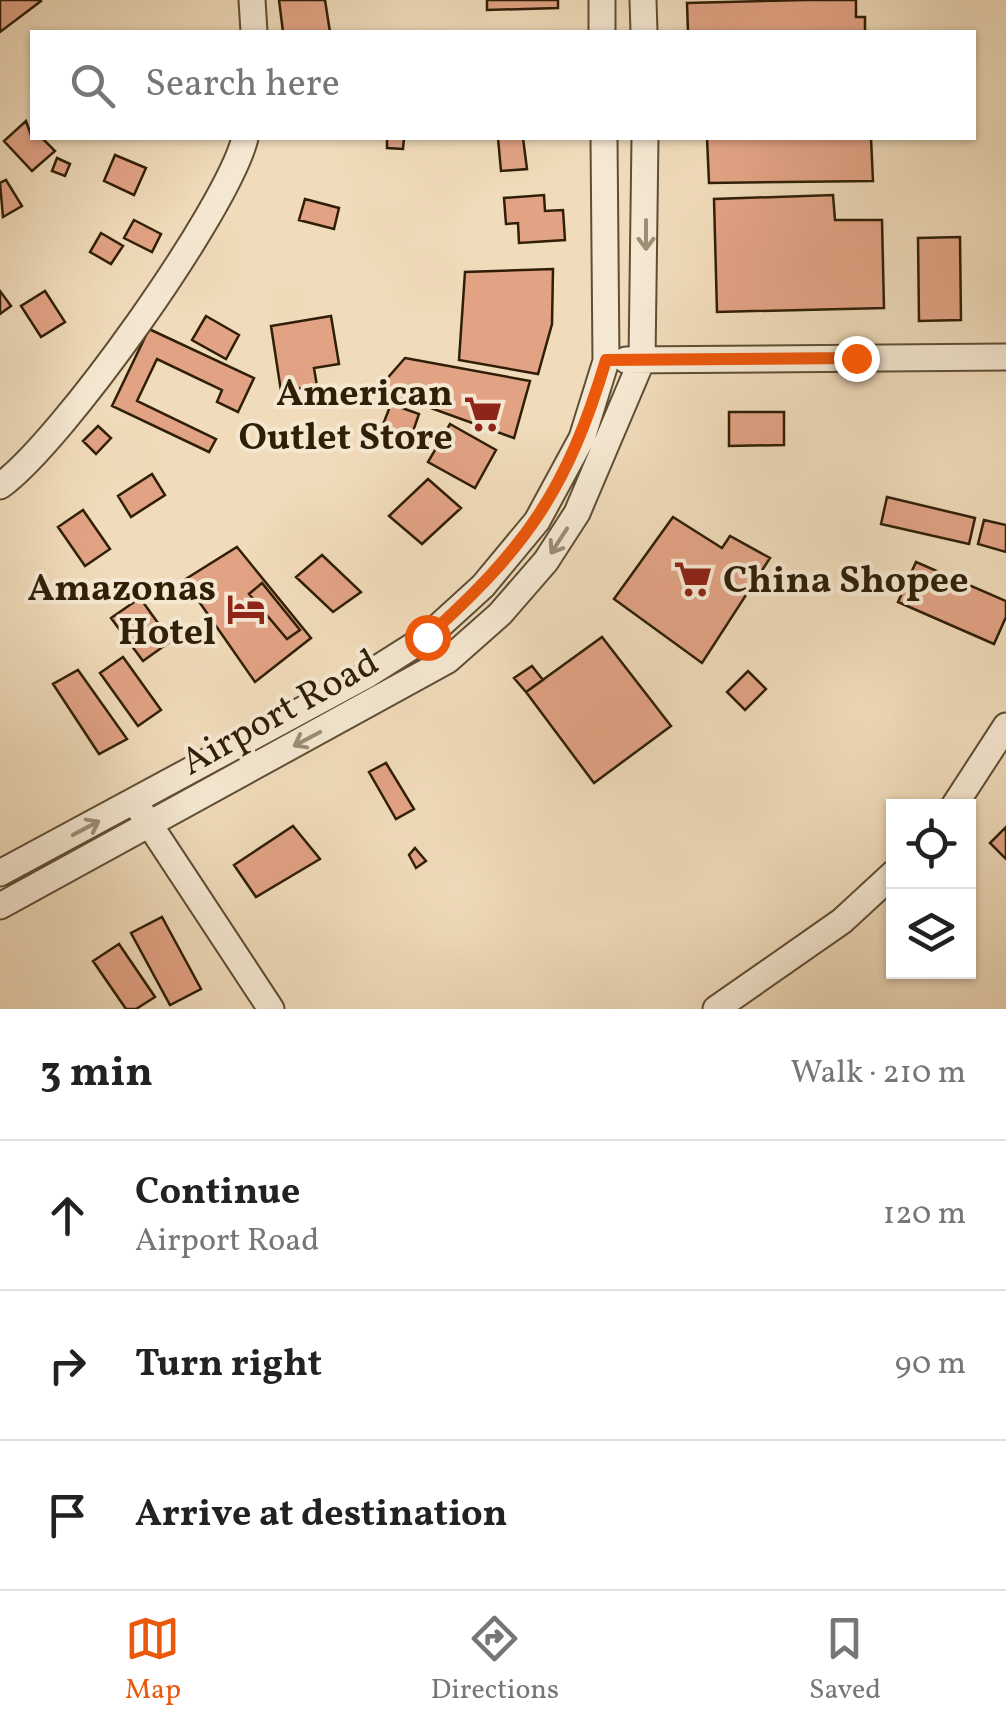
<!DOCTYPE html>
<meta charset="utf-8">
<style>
:root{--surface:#fff;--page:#f2f2f2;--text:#222;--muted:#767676;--line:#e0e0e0;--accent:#ea580c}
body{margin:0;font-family:Vollkorn,serif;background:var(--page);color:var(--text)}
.controls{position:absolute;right:30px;bottom:30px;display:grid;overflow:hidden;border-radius:0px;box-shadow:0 2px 8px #0004}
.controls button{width:90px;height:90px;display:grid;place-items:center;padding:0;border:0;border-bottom:2px solid var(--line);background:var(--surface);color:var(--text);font:50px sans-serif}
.stop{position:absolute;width:30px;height:30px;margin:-22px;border:8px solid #ea580c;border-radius:50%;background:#fff}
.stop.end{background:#ea580c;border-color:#fff;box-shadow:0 2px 10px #0008}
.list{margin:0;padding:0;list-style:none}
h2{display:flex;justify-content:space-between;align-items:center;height:130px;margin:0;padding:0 40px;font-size:42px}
h2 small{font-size:32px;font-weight:400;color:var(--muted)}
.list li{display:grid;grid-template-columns:65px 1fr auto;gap:30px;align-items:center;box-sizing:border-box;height:150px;padding:0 40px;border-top:2px solid var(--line)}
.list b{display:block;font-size:38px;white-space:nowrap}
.list p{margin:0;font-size:32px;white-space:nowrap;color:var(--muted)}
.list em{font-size:32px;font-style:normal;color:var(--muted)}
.icon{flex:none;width:55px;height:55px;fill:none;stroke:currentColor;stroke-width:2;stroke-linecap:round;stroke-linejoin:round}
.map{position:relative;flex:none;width:1006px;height:1009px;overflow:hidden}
.search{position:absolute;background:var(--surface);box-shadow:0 2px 8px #0004;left:30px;right:30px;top:30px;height:110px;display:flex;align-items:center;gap:25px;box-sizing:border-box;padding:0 35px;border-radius:0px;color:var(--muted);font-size:38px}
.sheet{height:580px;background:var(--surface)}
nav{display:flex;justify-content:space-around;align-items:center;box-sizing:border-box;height:140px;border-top:2px solid var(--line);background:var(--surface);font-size:28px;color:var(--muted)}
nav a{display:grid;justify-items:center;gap:5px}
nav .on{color:var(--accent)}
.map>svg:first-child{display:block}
.building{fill:#e2a385;stroke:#2f1f07;stroke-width:2.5}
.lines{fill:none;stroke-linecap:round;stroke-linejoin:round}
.minor-casing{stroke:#5f4e34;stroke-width:29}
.minor{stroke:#f5e8d2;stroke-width:25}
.oneway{stroke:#9c8e77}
.route{stroke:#ea580c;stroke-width:12}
.labels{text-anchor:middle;stroke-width:8;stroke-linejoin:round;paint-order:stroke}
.poi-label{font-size:38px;font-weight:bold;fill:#2f1f07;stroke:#f5e8d2;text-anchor:end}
.street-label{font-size:38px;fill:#2f1f07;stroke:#f5e8d2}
</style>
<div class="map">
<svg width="1006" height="1009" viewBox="0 0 1006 1009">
<rect width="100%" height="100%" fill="#f0dbba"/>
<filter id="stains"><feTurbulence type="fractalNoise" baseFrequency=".002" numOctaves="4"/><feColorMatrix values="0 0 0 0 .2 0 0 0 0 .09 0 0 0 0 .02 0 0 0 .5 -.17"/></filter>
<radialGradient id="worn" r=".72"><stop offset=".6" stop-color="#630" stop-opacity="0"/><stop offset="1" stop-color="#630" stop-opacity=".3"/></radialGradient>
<!-- building -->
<path class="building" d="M 0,0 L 40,0 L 41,1 L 0,32 Z
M 279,0 L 325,0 L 330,32 L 283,32 Z
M 487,0 L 558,0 L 558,8 L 487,10 Z
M 806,0 L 856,0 L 856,17 L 865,17 L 865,32 L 688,32 L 687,3 Z
M 26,121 L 32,138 L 42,138 L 55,151 L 32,171 L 4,141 Z
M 387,138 L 404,138 L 403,149 L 387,148 Z
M 498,138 L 523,138 L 527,169 L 501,171 Z
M 707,138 L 871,138 L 873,181 L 709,183 Z
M 115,155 L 146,168 L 134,195 L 104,181 Z
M 57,158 L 70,164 L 65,176 L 52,171 Z
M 6,180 L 22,206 L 3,217 L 0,183 Z
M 544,195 L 545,211 L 563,210 L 565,240 L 519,243 L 518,223 L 506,224 L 504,198 Z
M 833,195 L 835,220 L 882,220 L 884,308 L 717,312 L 714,199 Z
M 305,199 L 339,208 L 334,229 L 299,220 Z
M 134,220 L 161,234 L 152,252 L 124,238 Z
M 101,233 L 123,246 L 111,264 L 90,252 Z
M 960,237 L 961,320 L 919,321 L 918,238 Z
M 553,269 L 552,324 L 538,374 L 459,360 L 465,272 Z
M 0,291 L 11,306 L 0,314 Z
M 45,291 L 65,322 L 41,337 L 21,306 Z
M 206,316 L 239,335 L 226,359 L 192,340 Z
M 331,316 L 339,364 L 314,368 L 317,386 L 281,391 L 271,326 Z
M 149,329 L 254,378 L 238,412 L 217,402 L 222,390 L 157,359 L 137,401 L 216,439 L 209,452 L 112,406 Z
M 405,358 L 530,381 L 514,438 L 378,389 Z
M 391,404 L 419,414 L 409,443 L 380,432 Z
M 729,412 L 784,412 L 784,445 L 729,446 Z
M 450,424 L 496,450 L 475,488 L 428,462 Z
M 98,426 L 111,438 L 96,454 L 83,441 Z
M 152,474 L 165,495 L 131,517 L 118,496 Z
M 428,479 L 461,508 L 422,544 L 389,516 Z
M 887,497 L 975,518 L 969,544 L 881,524 Z
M 83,510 L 110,549 L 85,566 L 58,527 Z
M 673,517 L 722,548 L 730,536 L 770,558 L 702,663 L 614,599 Z
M 984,520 L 1006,525 L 1006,552 L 978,544 Z
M 237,547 L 311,638 L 255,682 L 184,580 Z
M 322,555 L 361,592 L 333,612 L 296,577 Z
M 916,562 L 1006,601 L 1006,617 L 994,644 L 898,602 Z
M 262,583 L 300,630 L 287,639 L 249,594 Z
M 140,598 L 171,641 L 143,661 L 111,618 Z
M 602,637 L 671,726 L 594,783 L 526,692 Z
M 123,657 L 161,710 L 138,726 L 100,673 Z
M 532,666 L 543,680 L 526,692 L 514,678 Z
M 78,670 L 127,739 L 99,754 L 53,684 Z
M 748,671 L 766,689 L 745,710 L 727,692 Z
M 386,763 L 414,809 L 396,819 L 369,772 Z
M 293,826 L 320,859 L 256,897 L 234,865 Z
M 1006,827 L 1006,859 L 990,843 Z
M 415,848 L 426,861 L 416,868 L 409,855 Z
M 162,917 L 201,989 L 170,1005 L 131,933 Z
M 119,944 L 155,997 L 136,1009 L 126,1009 L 93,961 Z"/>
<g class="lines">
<!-- minor casing -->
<g class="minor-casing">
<path id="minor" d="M 252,0 L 254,32
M 602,0 L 602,32
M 643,0 L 644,32
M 626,360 L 1006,357
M 0,486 C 61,443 227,210 245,138
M 954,806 L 1006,726
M 140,810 L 271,1009
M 0,873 L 367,675 L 427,637 L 483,586 L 537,521 L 582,438 L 606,361 L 604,138
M 0,906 L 448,660 L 500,614 L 546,561 L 577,513 L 642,360 L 645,138
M 716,1009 L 842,921 L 894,873"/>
</g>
<!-- minor -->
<use href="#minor" class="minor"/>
</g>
<!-- one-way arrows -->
<defs><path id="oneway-shaft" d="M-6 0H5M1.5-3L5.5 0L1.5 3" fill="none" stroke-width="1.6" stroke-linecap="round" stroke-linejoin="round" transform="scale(2.5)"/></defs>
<g class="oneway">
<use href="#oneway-shaft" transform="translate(646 235) rotate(90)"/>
<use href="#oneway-shaft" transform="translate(559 541) rotate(123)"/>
<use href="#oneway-shaft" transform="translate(307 739) rotate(152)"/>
<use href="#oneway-shaft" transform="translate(86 828) rotate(-28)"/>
</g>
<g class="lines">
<!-- route -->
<path class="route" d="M 427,637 C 527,547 567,490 606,360 L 856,358"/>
</g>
<!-- icons -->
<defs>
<g id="supermarket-bare" transform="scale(3)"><path d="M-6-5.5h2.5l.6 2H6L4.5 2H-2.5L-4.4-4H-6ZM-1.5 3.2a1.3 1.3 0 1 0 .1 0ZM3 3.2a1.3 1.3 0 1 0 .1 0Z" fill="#8f2418" stroke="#f5e8d2" stroke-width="2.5" paint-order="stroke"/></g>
<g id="hotel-bare" transform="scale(3)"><path d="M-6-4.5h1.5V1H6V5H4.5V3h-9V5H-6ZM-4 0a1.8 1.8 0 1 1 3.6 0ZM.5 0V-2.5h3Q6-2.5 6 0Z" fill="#8f2418" stroke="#f5e8d2" stroke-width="2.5" paint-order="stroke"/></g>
</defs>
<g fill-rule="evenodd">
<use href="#supermarket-bare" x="483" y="414"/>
<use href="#supermarket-bare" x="693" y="579"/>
<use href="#hotel-bare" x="246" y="609"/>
</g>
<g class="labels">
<!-- poi labels -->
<g class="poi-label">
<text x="453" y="405">American<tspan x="453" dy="44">Outlet Store</tspan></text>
<text x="723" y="592" text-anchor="start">China Shopee</text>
<text x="216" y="600">Amazonas<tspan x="216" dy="44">Hotel</tspan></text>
</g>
<!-- street labels -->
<g class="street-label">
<text transform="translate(279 711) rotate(-29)" y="13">Airport Road</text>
</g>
</g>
<rect width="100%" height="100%" filter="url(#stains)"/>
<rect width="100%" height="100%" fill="url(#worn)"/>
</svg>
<div class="controls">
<button><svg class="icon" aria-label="locate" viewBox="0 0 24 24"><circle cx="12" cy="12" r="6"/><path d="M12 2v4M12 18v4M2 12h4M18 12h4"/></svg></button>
<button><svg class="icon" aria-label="layers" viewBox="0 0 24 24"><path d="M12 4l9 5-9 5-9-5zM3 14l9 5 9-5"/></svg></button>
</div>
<div class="stop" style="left:427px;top:637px"></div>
<div class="stop end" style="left:856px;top:358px"></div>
<div class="search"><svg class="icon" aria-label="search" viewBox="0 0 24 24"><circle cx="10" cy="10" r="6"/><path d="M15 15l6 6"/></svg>Search here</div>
</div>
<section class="sheet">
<h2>3 min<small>Walk · 210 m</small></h2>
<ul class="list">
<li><svg class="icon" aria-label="ahead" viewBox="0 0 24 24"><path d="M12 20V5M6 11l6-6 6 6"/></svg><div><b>Continue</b><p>Airport Road</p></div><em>120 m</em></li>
<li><svg class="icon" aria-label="right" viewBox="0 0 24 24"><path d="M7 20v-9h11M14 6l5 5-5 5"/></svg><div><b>Turn right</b></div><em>90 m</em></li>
<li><svg class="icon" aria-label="arrive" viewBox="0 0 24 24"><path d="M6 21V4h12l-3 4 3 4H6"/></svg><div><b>Arrive at destination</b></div></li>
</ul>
</section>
<nav>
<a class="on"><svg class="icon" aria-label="map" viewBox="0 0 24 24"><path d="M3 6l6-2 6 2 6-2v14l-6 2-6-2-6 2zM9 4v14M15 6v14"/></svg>Map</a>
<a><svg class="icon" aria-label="directions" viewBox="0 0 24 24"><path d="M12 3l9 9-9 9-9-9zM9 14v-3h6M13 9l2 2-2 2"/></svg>Directions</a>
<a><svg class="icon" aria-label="saved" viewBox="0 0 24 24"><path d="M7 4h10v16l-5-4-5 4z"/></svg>Saved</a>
</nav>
